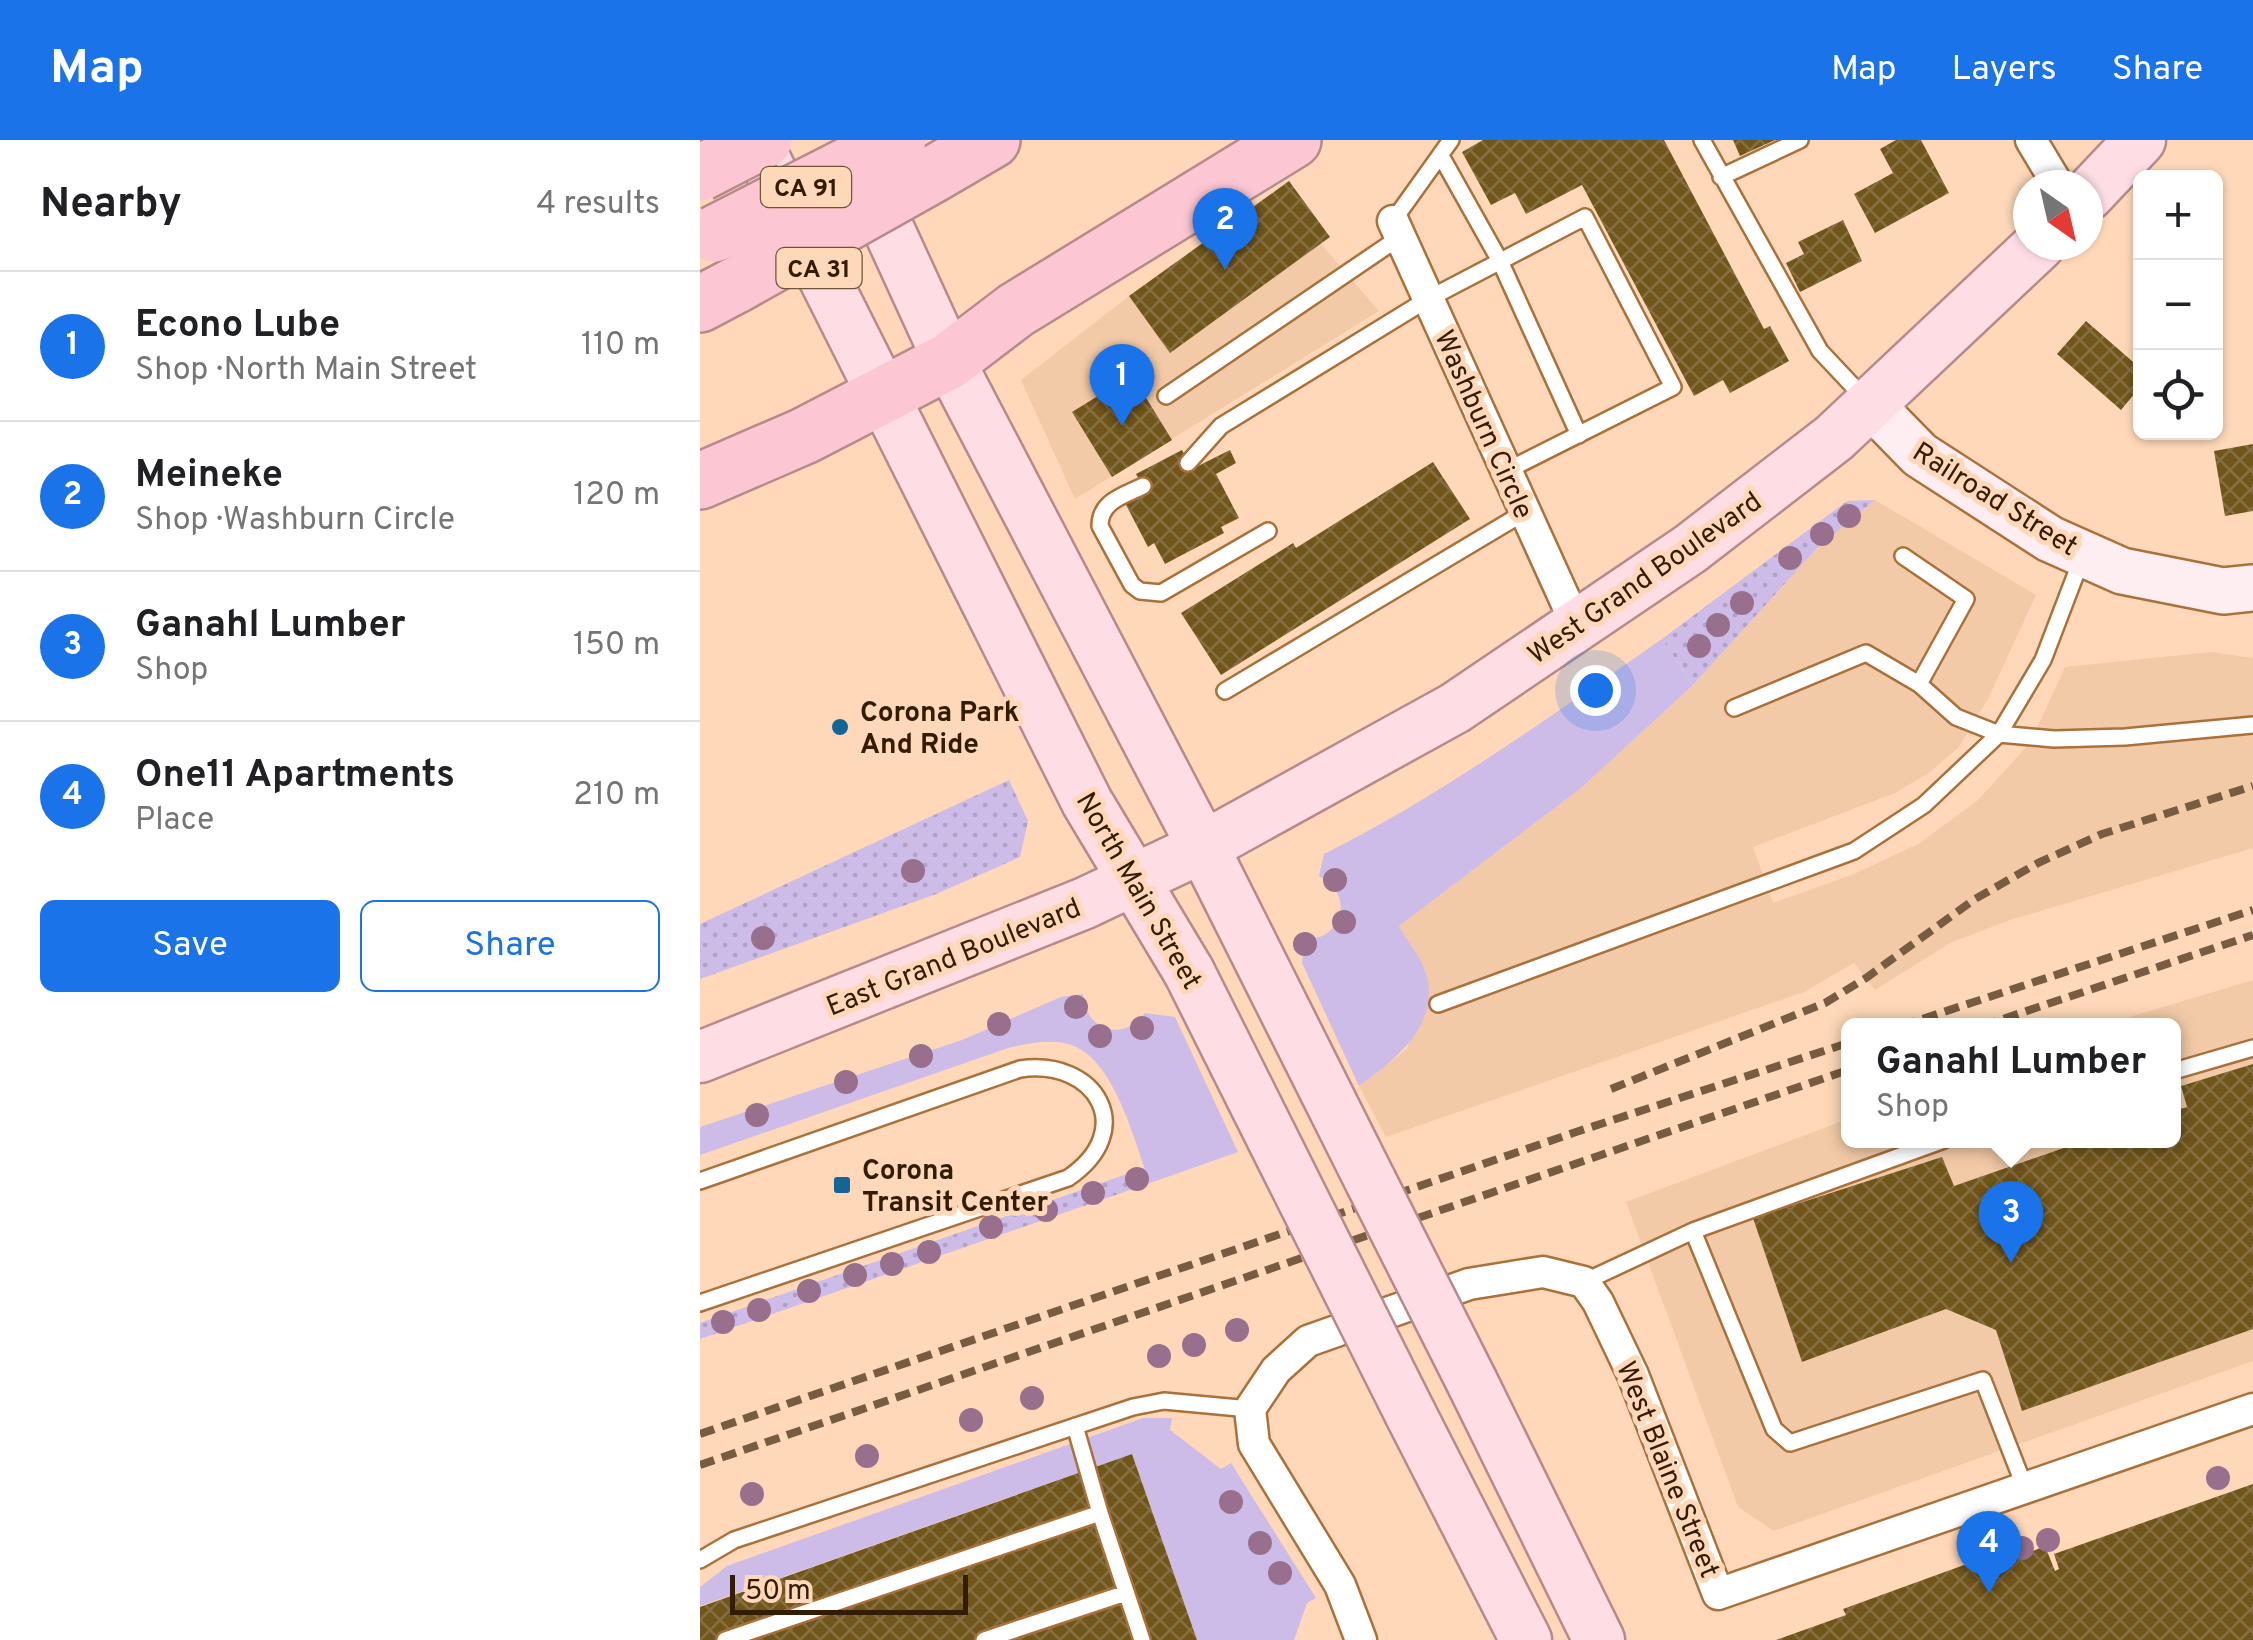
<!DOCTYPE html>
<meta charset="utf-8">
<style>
:root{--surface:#fff;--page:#f6f6f6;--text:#202124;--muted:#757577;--line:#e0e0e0;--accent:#1a73e8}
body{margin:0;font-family:Overpass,sans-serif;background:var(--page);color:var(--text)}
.controls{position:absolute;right:30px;top:30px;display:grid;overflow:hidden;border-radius:15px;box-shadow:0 2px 8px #0004}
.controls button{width:90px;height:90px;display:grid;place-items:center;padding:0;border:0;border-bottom:2px solid var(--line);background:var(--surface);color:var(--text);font:50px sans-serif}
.compass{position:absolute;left:1313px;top:30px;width:90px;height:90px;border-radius:50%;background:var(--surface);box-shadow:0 2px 8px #0004;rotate:146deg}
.scale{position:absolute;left:30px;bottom:25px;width:238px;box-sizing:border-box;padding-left:10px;border:5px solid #321c04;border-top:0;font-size:28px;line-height:35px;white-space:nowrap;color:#321c04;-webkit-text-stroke:8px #fed8b8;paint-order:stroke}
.you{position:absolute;left:895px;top:550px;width:35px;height:35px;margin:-25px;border:8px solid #fff;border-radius:50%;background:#1a73e8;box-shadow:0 0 0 15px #1a73e833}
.badge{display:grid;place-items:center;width:65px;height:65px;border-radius:50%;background:var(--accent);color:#fff;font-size:32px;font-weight:700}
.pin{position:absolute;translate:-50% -82px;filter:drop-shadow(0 2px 5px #0008)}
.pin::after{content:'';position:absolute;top:52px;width:35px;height:30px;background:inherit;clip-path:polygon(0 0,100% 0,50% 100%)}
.popup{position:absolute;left:1141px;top:878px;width:340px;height:130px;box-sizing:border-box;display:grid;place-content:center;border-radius:15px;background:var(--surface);filter:drop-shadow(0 2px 8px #0005);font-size:32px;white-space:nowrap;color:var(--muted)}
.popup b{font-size:38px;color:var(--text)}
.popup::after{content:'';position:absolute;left:50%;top:100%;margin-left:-20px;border:20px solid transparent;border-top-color:var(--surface)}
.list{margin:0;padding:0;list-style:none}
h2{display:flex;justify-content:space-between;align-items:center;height:130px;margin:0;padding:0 40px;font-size:42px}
h2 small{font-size:32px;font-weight:400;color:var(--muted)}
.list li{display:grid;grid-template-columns:65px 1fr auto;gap:30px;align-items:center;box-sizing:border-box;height:150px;padding:0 40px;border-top:2px solid var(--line)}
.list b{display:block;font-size:38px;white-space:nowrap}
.list p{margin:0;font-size:32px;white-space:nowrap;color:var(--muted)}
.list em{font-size:32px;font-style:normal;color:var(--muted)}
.actions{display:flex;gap:20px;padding:30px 40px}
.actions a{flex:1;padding:22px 0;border:2px solid var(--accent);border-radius:15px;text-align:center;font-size:35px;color:var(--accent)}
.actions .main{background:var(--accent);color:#fff}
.icon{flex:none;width:55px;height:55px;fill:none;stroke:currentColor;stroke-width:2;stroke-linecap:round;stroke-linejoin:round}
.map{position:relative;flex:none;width:1553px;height:1500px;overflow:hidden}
header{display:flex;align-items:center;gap:60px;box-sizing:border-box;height:140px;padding:0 50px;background:var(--accent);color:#fff}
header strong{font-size:48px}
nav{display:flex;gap:55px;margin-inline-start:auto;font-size:35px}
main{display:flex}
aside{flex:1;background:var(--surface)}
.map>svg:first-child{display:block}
.built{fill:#f3caa7}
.grass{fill:url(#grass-dots)}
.garden{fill:#cdbce8}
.building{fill:url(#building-cross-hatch)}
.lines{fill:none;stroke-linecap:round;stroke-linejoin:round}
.lane-casing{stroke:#aa713a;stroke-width:20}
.street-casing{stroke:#aa713a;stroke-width:35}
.secondary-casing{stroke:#aa713a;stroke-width:50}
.primary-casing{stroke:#b68a8b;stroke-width:55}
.highway-casing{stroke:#b68a8b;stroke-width:60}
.lane{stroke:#fff;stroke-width:15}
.street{stroke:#fff;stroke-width:30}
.secondary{stroke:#feeef2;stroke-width:45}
.primary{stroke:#fedde5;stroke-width:50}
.highway{stroke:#fdc6d3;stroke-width:55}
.rail{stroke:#775c41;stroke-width:8;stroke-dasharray:15 8;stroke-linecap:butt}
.primary-bridge-casing{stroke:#b68a8b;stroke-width:55;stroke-linecap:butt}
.highway-bridge-casing{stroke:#b68a8b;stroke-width:60;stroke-linecap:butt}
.primary-bridge{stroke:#fedde5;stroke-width:50}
.highway-bridge{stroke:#fdc6d3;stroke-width:55}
.tree{fill:#98708e}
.poi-dot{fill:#156496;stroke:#fed8b8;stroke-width:4}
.labels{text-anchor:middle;stroke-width:10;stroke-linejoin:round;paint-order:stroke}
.shield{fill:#fed8b8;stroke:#6f543a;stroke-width:2.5}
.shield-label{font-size:25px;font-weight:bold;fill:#321c04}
.street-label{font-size:28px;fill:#321c04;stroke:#fed8b8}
.poi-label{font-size:28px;font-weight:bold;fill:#321c04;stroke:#fed8b8;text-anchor:start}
</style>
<header>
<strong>Map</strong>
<nav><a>Map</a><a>Layers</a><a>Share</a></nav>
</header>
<main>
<aside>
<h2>Nearby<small>4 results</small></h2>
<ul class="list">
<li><span class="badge">1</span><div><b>Econo Lube</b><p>Shop · North Main Street</p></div><em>110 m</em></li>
<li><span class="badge">2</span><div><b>Meineke</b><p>Shop · Washburn Circle</p></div><em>120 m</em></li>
<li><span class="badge">3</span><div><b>Ganahl Lumber</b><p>Shop</p></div><em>150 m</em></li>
<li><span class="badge">4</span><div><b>One11 Apartments</b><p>Place</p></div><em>210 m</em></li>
</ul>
<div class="actions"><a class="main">Save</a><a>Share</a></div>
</aside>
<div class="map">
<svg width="1553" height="1500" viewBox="0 0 1553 1500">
<defs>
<pattern id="grass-dots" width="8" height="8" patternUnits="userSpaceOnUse" patternTransform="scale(2.5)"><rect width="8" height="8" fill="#cdbce8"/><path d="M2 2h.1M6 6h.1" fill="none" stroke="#b0a1c5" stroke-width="1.8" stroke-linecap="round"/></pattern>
<pattern id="building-cross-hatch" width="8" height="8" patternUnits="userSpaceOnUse" patternTransform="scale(2.5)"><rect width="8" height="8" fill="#71561b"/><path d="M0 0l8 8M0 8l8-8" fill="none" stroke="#856f41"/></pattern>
</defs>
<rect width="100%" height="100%" fill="#fed8b8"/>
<!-- built -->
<path class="built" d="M 589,41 L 630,97 L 621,104 L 679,171 L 375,359 L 321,240 L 429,156 Z
M 1175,360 L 1336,455 L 1288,559 L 1258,608 L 1230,632 L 1195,653 L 1053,707 L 1073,763 L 1154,734 L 1220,703 L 1278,660 L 1330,603 L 1365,527 L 1511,512 L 1553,518 L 1553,708 L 1310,780 L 1250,803 L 1175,850 L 1154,823 L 1104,852 L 686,997 L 659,946 L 707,909 L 726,831 L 699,786 L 881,648 L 993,545 L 1117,408 Z
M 1553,840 L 1553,1221 L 1074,1391 L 1038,1367 L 926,1062 L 1148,979 L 1148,1000 L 1474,1000 L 1474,886 L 1403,885 Z"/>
<!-- grass -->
<path class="grass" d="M 1175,360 L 1117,408 L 993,545 L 962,499 L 1147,361 Z
M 309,640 L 328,681 L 320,717 L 236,754 L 0,839 L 0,784 Z
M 444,1028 L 450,1043 L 0,1199 L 0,1183 Z"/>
<!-- garden -->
<path class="garden" d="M 962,499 L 993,545 L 881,648 L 699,786 C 707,801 721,817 726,833 C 741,885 695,920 659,946 L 602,823 L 604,799 C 644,801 655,753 619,736 L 624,714 C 744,654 852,575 962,499 Z
M 383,854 C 385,891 423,903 445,873 L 475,877 L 538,1012 L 450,1043 C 435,1004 416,923 374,906 C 354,898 332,903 311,907 L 0,1015 L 0,987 L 262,900 L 361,857 Z
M 443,1278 L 472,1278 L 470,1290 L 521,1329 L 531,1323 L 616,1458 L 607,1463 L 594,1500 L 497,1500 L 432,1314 L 0,1466 L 0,1447 L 27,1426 Z"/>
<!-- building -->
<path class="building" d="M 783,0 L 964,0 L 1064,189 L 1070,186 L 1089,221 L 1030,253 L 1023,240 L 994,256 L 882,45 L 826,74 L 815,53 L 791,65 L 762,12 Z
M 1033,0 L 1075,0 L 1040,16 Z
M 1196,0 L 1221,0 L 1249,53 L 1175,93 L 1154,54 L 1193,33 L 1180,9 Z
M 589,41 L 630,97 L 470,213 L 429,156 Z
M 1143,80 L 1162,121 L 1100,152 L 1086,123 L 1104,114 L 1098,102 Z
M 1386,181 L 1440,228 L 1440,247 L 1421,270 L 1357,214 Z
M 432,235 L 472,300 L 412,337 L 372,272 Z
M 1553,304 L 1553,371 L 1525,376 L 1514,311 Z
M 482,310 L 492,329 L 530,310 L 536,323 L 516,334 L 539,378 L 521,387 L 524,393 L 465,424 L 454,403 L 448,407 L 424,361 L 445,350 L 436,334 Z
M 733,322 L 770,379 L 521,535 L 481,473 L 593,403 L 596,408 Z
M 1553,924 L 1553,1189 L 1322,1271 L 1296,1190 L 1246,1169 L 1102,1222 L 1053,1078 L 1242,1017 L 1254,1046 L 1387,1000 L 1474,1000 L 1474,971 L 1487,967 L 1481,946 Z
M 432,1314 L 497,1500 L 0,1500 L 0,1467 Z
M 1553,1344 L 1553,1500 L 1076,1500 L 1146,1475 L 1143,1469 L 1330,1401 L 1333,1411 L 1345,1406 L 1355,1431 L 1359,1429 L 1354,1414 Z"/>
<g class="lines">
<!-- lane casing -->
<g class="lane-casing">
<path id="lane" d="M 1002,0 L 1120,211 L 1167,261
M 741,16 L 800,121 L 879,295
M 1021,37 L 1100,0
M 693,81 L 751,0
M 466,256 L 700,97
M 488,323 L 521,286 L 728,159 L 885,77 L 973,247 L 806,331
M 443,346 C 423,356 400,361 400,386 L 432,445 L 440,451 L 461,453 L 568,391
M 1203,416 L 1266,459 L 1219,544 L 1256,577 L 1299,594 L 1354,599 L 1425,597 L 1553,585
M 525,551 L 825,372
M 1034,568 L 1166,513 L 1219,544
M 738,864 L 1154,711 L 1224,665 L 1299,594 L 1343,520 L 1382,418
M 1474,931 L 1553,908
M 0,1041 L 320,929 C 396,918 439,990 368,1038 L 0,1163
M 993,1091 L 1244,1000
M 884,1142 L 993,1091 L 1074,1289 L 1090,1303 L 1283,1240 L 1325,1348
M 375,1286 L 400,1373 L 442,1500
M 0,1420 L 34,1400 L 433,1267 L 464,1261 L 550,1269
M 25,1500 L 400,1373
M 284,1500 L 426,1453"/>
</g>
<!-- street casing -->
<g class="street-casing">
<path id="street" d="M 1331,0 L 1358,45
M 693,81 L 877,486
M 661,1500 L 640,1445 L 554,1304 L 550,1269 L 576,1230 L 608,1201 L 769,1144 L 843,1132 L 884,1142 L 898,1162 L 933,1235 L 1018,1454 L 1553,1269"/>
</g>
<!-- secondary casing -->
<g class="secondary-casing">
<path id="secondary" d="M 1170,264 L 1220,315 L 1350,399 L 1422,431 L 1523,451 L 1553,448"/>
</g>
<!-- primary casing -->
<g class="primary-casing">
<path id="primary" d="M 55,0 L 387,662 L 489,832
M 160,27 L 249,221 L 503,707 L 671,1042
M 1388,55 L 1440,0
M 0,917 L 385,763 L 503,707 L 755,568 L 990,409 L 1134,298 L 1339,105
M 772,1242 L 899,1500
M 710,1273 L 826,1500"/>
</g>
<!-- highway casing -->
<g class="highway-casing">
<path id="highway" d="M 232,35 L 292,0
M 0,164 L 36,145
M 0,341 L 104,296 L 249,221 L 316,170 L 593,0"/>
</g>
<!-- lane -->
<use href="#lane" class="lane"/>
<!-- street -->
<use href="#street" class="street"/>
<!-- secondary -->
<use href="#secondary" class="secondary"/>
<!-- primary -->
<use href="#primary" class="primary"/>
<!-- highway -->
<use href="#highway" class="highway"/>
<!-- rail -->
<path class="rail" d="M 1201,886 L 1553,770
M 1282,886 L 1553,795
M 911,949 L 1125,863 L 1166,838 L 1275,759 L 1338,723 L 1402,694 L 1553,646
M 0,1294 L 876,992 L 1148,903
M 0,1325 L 1148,930"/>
<!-- primary-bridge casing -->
<g class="primary-bridge-casing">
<path id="primary-bridge" d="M 489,832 L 710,1273
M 671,1042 L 772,1242"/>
</g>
<!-- highway-bridge casing -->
<g class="highway-bridge-casing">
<path id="highway-bridge" d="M 0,33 L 64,0
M 14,94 L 198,0
M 36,145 L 232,35"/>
</g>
<!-- primary-bridge -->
<use href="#primary-bridge" class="primary-bridge"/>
<!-- highway-bridge -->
<use href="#highway-bridge" class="highway-bridge"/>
</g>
<!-- trees -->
<g class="tree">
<circle cx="1149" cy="376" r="12"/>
<circle cx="1122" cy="394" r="12"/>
<circle cx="1090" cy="418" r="12"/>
<circle cx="1042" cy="463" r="12"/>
<circle cx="1018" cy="485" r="12"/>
<circle cx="999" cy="506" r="12"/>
<circle cx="213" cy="731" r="12"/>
<circle cx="635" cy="740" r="12"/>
<circle cx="644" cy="782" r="12"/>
<circle cx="63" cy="798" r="12"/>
<circle cx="605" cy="804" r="12"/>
<circle cx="376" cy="867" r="12"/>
<circle cx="299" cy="884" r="12"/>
<circle cx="442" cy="888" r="12"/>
<circle cx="400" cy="896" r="12"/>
<circle cx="221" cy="916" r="12"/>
<circle cx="146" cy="942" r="12"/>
<circle cx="57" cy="975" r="12"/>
<circle cx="437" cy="1039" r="12"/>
<circle cx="393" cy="1053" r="12"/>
<circle cx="346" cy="1070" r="12"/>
<circle cx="291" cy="1087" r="12"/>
<circle cx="229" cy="1112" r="12"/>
<circle cx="192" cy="1124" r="12"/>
<circle cx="155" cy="1135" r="12"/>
<circle cx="109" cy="1151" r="12"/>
<circle cx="59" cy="1170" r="12"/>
<circle cx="23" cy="1182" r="12"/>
<circle cx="537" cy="1190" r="12"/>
<circle cx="494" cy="1205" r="12"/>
<circle cx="459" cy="1216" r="12"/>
<circle cx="332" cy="1258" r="12"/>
<circle cx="271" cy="1280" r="12"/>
<circle cx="167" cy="1316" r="12"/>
<circle cx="1518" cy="1338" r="12"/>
<circle cx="52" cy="1354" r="12"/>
<circle cx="531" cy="1362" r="12"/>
<circle cx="1348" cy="1400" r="12"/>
<circle cx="560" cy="1403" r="12"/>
<circle cx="1322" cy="1408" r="12"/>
<circle cx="580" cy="1433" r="12"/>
</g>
<!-- markers -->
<g class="poi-dot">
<circle cx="140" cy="587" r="10"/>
<rect x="132" y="1035" width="20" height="20" rx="5"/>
</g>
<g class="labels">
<!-- shield labels -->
<g class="shield">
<rect x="61" y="27" width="90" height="40" rx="8"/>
<rect x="76.5" y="108" width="85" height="40" rx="8"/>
</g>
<g class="shield-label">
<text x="106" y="56">CA 91</text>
<text x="119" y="137">CA 31</text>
</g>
<!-- street labels -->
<g class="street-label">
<text transform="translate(785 284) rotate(66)" y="10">Washburn Circle</text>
<text transform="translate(1296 358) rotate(32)" y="10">Railroad Street</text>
<text transform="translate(944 437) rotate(-35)" y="10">West Grand Boulevard</text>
<text transform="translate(440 750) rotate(60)" y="10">North Main Street</text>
<text transform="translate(253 816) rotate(-22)" y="10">East Grand Boulevard</text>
<text transform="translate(969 1329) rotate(68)" y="10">West Blaine Street</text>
</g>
<!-- poi labels -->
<g class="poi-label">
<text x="160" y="581">Corona Park<tspan x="160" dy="32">And Ride</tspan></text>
<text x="162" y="1039">Corona<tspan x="162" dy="32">Transit Center</tspan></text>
</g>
</g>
</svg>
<div class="controls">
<button>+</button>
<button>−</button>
<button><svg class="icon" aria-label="locate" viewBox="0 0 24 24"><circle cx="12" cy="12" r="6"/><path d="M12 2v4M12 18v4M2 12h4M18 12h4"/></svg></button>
</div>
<svg class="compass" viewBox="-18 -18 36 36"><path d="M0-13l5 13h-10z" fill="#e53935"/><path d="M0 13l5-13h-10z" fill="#757577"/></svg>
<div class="scale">50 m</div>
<div class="you"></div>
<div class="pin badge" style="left:422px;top:286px">1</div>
<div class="pin badge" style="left:525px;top:130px">2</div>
<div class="pin badge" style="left:1311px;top:1123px">3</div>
<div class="popup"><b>Ganahl Lumber</b>Shop</div>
<div class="pin badge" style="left:1289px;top:1453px">4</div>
</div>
</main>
